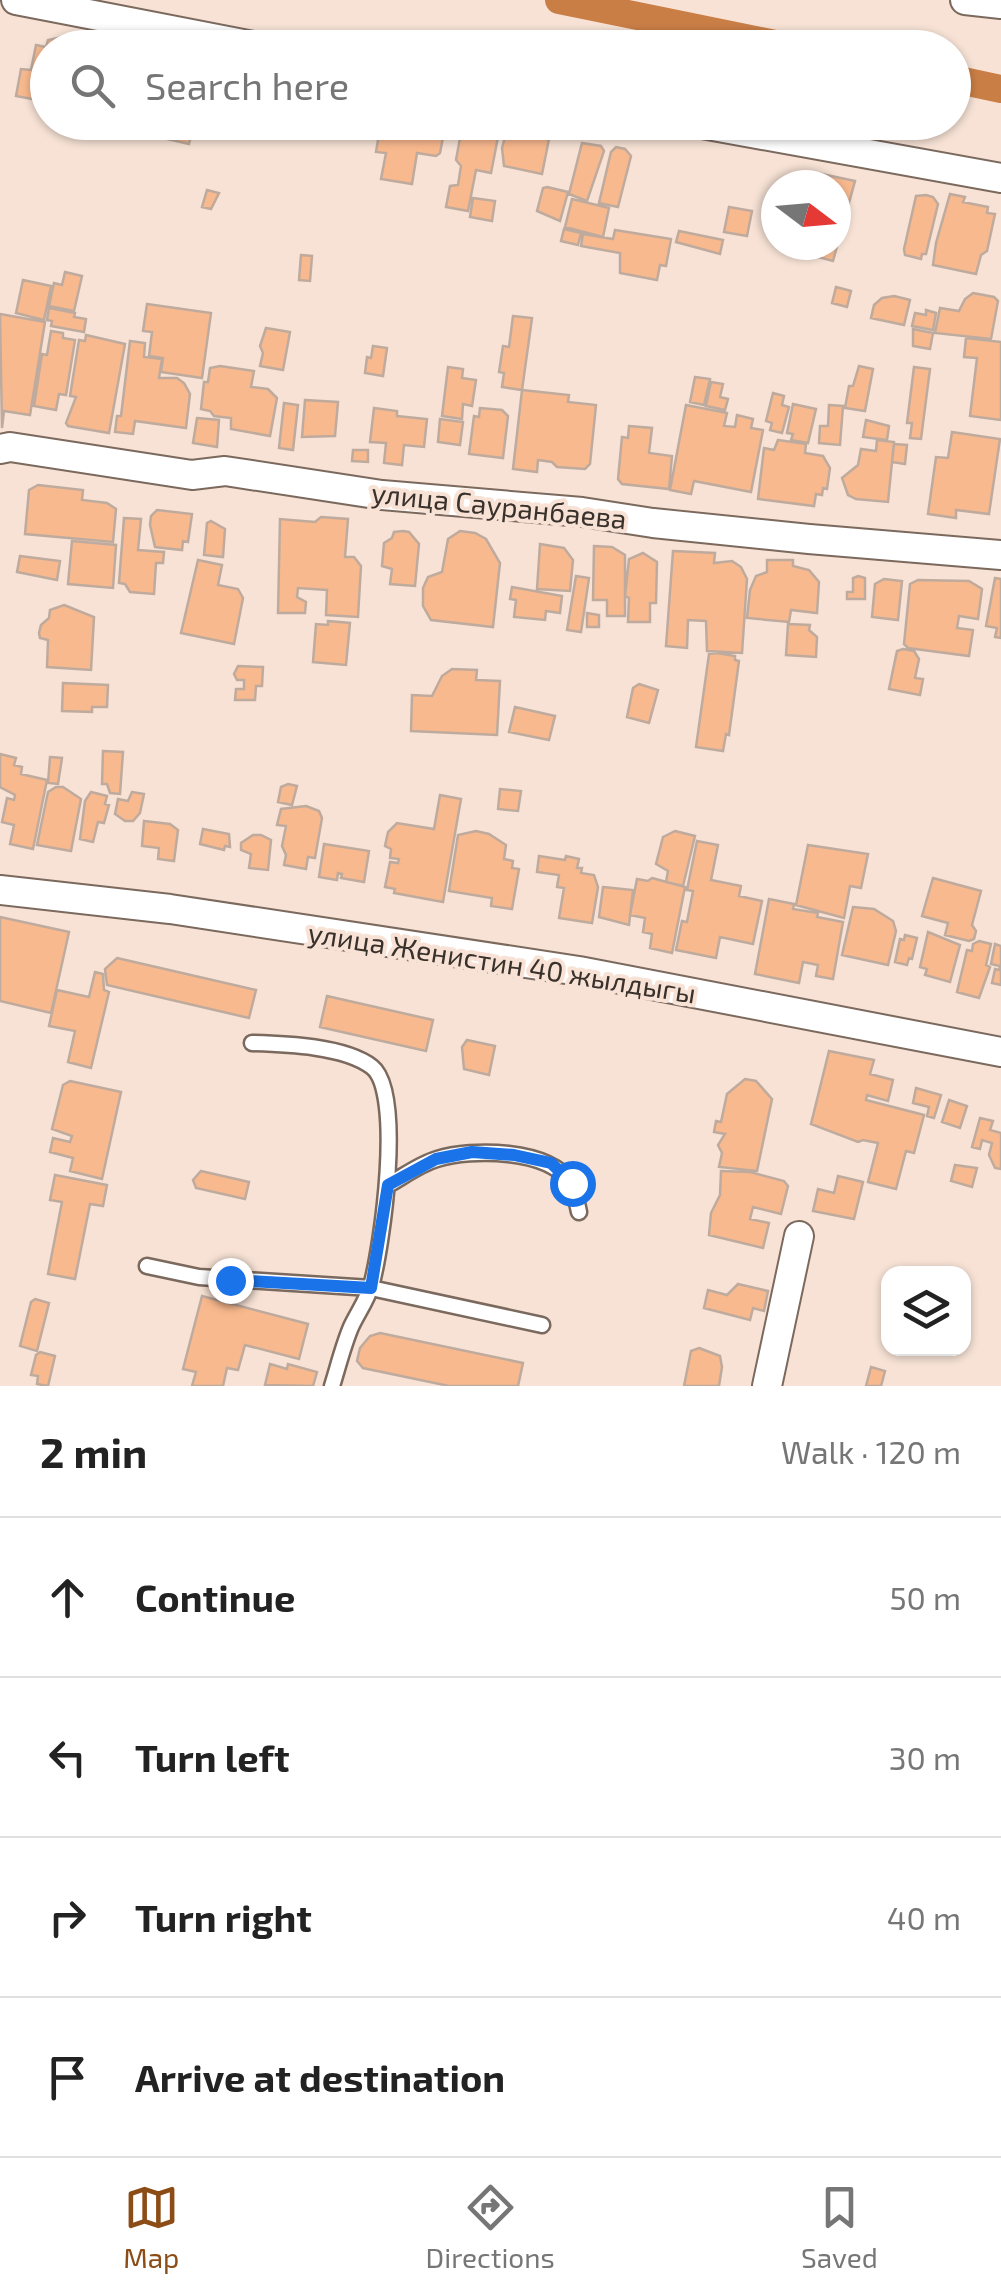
<!DOCTYPE html>
<meta charset="utf-8">
<style>
:root{--surface:#fff;--page:#f6f6f6;--text:#222;--muted:#767676;--line:#e0e0e0;--accent:#8c4c16}
body{margin:0;font-family:"Exo 2",sans-serif;background:var(--page);color:var(--text)}
.controls{position:absolute;right:30px;bottom:30px;display:grid;overflow:hidden;border-radius:20px;box-shadow:0 2px 8px #0004}
.controls button{width:90px;height:90px;display:grid;place-items:center;padding:0;border:0;border-bottom:2px solid var(--line);background:var(--surface);color:var(--text);font:50px sans-serif}
.compass{position:absolute;left:761px;top:170px;width:90px;height:90px;border-radius:50%;background:var(--surface);box-shadow:0 2px 8px #0004;rotate:106deg}
.stop{position:absolute;width:30px;height:30px;margin:-22px;border:8px solid #1a73e8;border-radius:50%;background:#fff}
.stop.end{background:#1a73e8;border-color:#fff;box-shadow:0 2px 10px #0008}
.list{margin:0;padding:0;list-style:none}
h2{display:flex;justify-content:space-between;align-items:center;height:130px;margin:0;padding:0 40px;font-size:42px}
h2 small{font-size:32px;font-weight:400;color:var(--muted)}
.list li{display:grid;grid-template-columns:65px 1fr auto;gap:30px;align-items:center;box-sizing:border-box;height:160px;padding:0 40px;border-top:2px solid var(--line)}
.list b{display:block;font-size:38px;white-space:nowrap}
.list em{font-size:32px;font-style:normal;color:var(--muted)}
.icon{flex:none;width:55px;height:55px;fill:none;stroke:currentColor;stroke-width:2;stroke-linecap:round;stroke-linejoin:round}
.map{position:relative;flex:none;width:1001px;height:1386px;overflow:hidden}
.search{position:absolute;background:var(--surface);box-shadow:0 2px 8px #0004;left:30px;right:30px;top:30px;height:110px;display:flex;align-items:center;gap:25px;box-sizing:border-box;padding:0 35px;border-radius:55px;color:var(--muted);font-size:38px}
.sheet{height:770px;background:var(--surface)}
nav{display:flex;justify-content:space-around;align-items:center;box-sizing:border-box;height:140px;border-top:2px solid var(--line);background:var(--surface);font-size:28px;color:var(--muted)}
nav a{display:grid;justify-items:center;gap:5px}
nav .on{color:var(--accent)}
.map>svg:first-child{display:block}
.lines{fill:none;stroke-linecap:round;stroke-linejoin:round}
.canal{stroke:#c97e46;stroke-width:28}
.building{fill:#f9b98e;stroke:#bfab9e;stroke-width:2.5}
.service-casing{stroke:#7b695e;stroke-width:19}
.minor-casing{stroke:#7b695e;stroke-width:32}
.service{stroke:#fff;stroke-width:14}
.minor{stroke:#fff;stroke-width:28}
.route{stroke:#1a73e8;stroke-width:12}
.labels{text-anchor:middle;stroke-width:8;stroke-linejoin:round;paint-order:stroke}
.street-label{font-size:28px;fill:#39312b;stroke:#f7e2d5}
</style>
<div class="map">
<svg width="1001" height="1386" viewBox="0 0 1001 1386">
<rect width="100%" height="100%" fill="#f7e2d5"/>
<g class="lines">
<!-- canal -->
<path class="canal" d="M 559,0 L 795,48
M 954,79 L 1001,89"/>
</g>
<!-- building -->
<path class="building" d="M 62,37 L 79,48 L 48,48 L 48,102 L 16,96 L 21,69 L 31,70 L 36,45 L 46,47 L 48,40 Z
M 143,122 L 194,122 L 189,144 L 141,133 Z
M 261,122 L 320,122 L 317,136 L 276,128 L 275,133 L 260,131 Z
M 381,122 L 446,122 L 440,153 L 436,156 L 417,153 L 412,184 L 381,179 L 386,153 L 376,152 Z
M 470,123 L 496,128 L 499,132 L 491,173 L 476,170 L 468,211 L 446,207 L 450,186 L 458,185 L 461,166 L 456,160 L 462,127 Z
M 520,124 L 529,126 L 549,139 L 542,174 L 504,166 L 502,148 L 507,130 Z
M 582,143 L 601,146 L 604,151 L 587,201 L 569,194 Z
M 616,147 L 625,149 L 631,156 L 618,207 L 599,203 L 611,152 Z
M 817,173 L 855,181 L 833,261 L 792,250 L 793,245 L 836,245 L 836,185 L 807,185 L 809,174 Z
M 547,187 L 568,192 L 560,221 L 537,211 L 543,188 Z
M 207,190 L 219,193 L 211,209 L 202,207 Z
M 950,194 L 965,197 L 963,202 L 988,207 L 987,213 L 995,214 L 987,251 L 981,255 L 976,274 L 933,265 L 936,243 Z
M 926,195 L 933,197 L 938,204 L 926,254 L 922,254 L 921,259 L 905,255 L 904,249 L 916,196 Z
M 473,198 L 495,201 L 492,221 L 470,217 Z
M 572,199 L 609,208 L 603,237 L 565,227 Z
M 729,207 L 752,211 L 747,236 L 724,232 Z
M 564,229 L 581,233 L 578,245 L 561,241 Z
M 615,230 L 671,239 L 666,266 L 660,265 L 657,280 L 620,273 L 620,253 L 581,246 L 583,234 L 613,239 Z
M 679,231 L 723,240 L 720,254 L 676,242 Z
M 301,255 L 312,256 L 310,281 L 299,280 Z
M 65,272 L 82,276 L 74,311 L 49,306 L 54,283 L 62,285 Z
M 23,280 L 51,286 L 44,320 L 16,313 Z
M 836,287 L 851,291 L 847,307 L 832,303 Z
M 973,293 L 994,297 L 998,301 L 991,339 L 935,333 L 940,308 L 959,311 L 965,299 Z
M 894,296 L 910,300 L 904,325 L 871,318 L 874,305 L 882,298 Z
M 147,304 L 211,313 L 202,378 L 161,372 L 163,358 L 149,356 L 152,332 L 143,331 Z
M 49,308 L 75,313 L 74,317 L 86,319 L 84,332 L 51,326 L 52,321 L 47,320 Z
M 926,310 L 936,313 L 933,330 L 912,326 L 915,313 L 926,315 Z
M 0,314 L 45,322 L 30,415 L 4,411 L 2,428 Z
M 513,316 L 532,318 L 522,390 L 502,387 L 504,373 L 499,372 L 503,346 L 509,347 Z
M 266,328 L 290,332 L 283,370 L 260,366 L 263,353 L 260,346 Z
M 913,329 L 933,333 L 930,349 L 913,346 Z
M 51,331 L 63,333 L 63,338 L 75,340 L 66,395 L 59,394 L 56,410 L 34,406 L 42,354 L 47,355 Z
M 86,335 L 125,344 L 109,433 L 68,426 L 66,423 L 76,397 L 70,396 L 79,340 L 85,341 Z
M 966,338 L 1001,342 L 1001,420 L 970,416 L 977,358 L 964,357 Z
M 130,341 L 145,343 L 144,357 L 162,359 L 159,378 L 177,378 L 184,383 L 190,394 L 186,428 L 135,421 L 133,434 L 115,432 L 117,416 L 121,416 Z
M 373,346 L 387,348 L 383,376 L 365,373 L 367,357 L 371,358 Z
M 220,366 L 254,371 L 251,387 L 268,389 L 277,398 L 270,436 L 231,429 L 231,418 L 214,416 L 210,411 L 201,409 L 204,382 L 208,382 L 210,368 Z
M 859,366 L 873,369 L 865,411 L 845,408 L 849,386 L 853,386 Z
M 448,367 L 463,369 L 462,378 L 476,380 L 472,406 L 463,404 L 462,419 L 442,416 Z
M 914,367 L 930,369 L 921,439 L 910,438 L 912,423 L 907,423 Z
M 695,377 L 710,379 L 704,405 L 690,402 Z
M 711,382 L 723,384 L 720,397 L 728,399 L 725,410 L 706,406 Z
M 522,390 L 569,395 L 568,402 L 596,405 L 590,464 L 585,469 L 557,467 L 552,462 L 538,460 L 537,472 L 513,469 Z
M 773,393 L 784,396 L 782,405 L 789,407 L 782,433 L 770,430 L 772,423 L 766,421 Z
M 305,400 L 338,402 L 335,436 L 302,437 Z
M 284,403 L 298,405 L 293,450 L 279,448 Z
M 793,404 L 816,409 L 808,443 L 791,440 L 793,434 L 787,433 Z
M 686,405 L 727,413 L 724,426 L 735,427 L 737,415 L 753,419 L 751,428 L 763,430 L 751,492 L 694,481 L 691,494 L 670,490 Z
M 829,405 L 843,406 L 840,445 L 819,443 L 820,426 L 828,426 Z
M 374,408 L 397,411 L 397,416 L 427,419 L 424,447 L 404,445 L 402,465 L 384,463 L 386,443 L 370,442 Z
M 480,408 L 502,410 L 508,416 L 503,458 L 469,454 L 474,416 L 479,417 Z
M 197,418 L 219,420 L 217,447 L 193,443 Z
M 440,419 L 463,422 L 460,445 L 438,442 Z
M 866,420 L 889,426 L 887,440 L 863,437 Z
M 629,426 L 652,428 L 649,453 L 672,456 L 669,489 L 622,484 L 618,479 L 622,437 L 628,438 Z
M 952,432 L 1000,439 L 989,514 L 956,510 L 956,518 L 928,514 L 936,457 L 948,458 Z
M 778,440 L 806,444 L 805,453 L 823,456 L 830,468 L 827,489 L 823,488 L 822,495 L 816,494 L 814,506 L 758,499 L 764,448 L 774,450 Z
M 877,440 L 894,442 L 888,502 L 856,499 L 848,495 L 842,478 L 858,465 L 861,449 L 876,451 Z
M 894,444 L 907,445 L 905,464 L 892,462 Z
M 353,450 L 368,450 L 368,462 L 352,461 Z
M 38,485 L 83,490 L 82,500 L 107,503 L 116,509 L 113,542 L 25,534 L 29,490 Z
M 157,510 L 192,514 L 188,542 L 183,541 L 182,550 L 155,547 L 150,525 L 151,516 Z
M 321,517 L 348,519 L 345,557 L 354,557 L 361,566 L 358,617 L 326,615 L 327,590 L 298,588 L 297,597 L 306,602 L 305,613 L 278,613 L 280,519 L 315,522 Z
M 124,518 L 141,519 L 138,550 L 164,552 L 163,563 L 156,563 L 154,594 L 130,592 L 125,584 L 119,583 Z
M 211,521 L 225,529 L 223,557 L 204,555 L 207,523 Z
M 403,531 L 409,532 L 419,544 L 415,586 L 390,584 L 392,569 L 382,566 L 384,543 L 392,538 L 394,532 Z
M 460,531 L 475,533 L 486,539 L 500,563 L 493,627 L 431,620 L 423,606 L 423,588 L 428,577 L 442,572 L 448,539 Z
M 72,541 L 116,545 L 113,588 L 68,584 Z
M 540,544 L 564,548 L 573,560 L 570,591 L 537,589 Z
M 594,546 L 612,547 L 625,555 L 625,616 L 607,616 L 607,600 L 593,600 Z
M 673,551 L 715,553 L 714,563 L 732,561 L 741,567 L 747,579 L 742,653 L 707,651 L 706,621 L 688,620 L 687,648 L 666,646 Z
M 643,553 L 657,562 L 656,603 L 650,603 L 650,622 L 628,622 L 629,598 L 625,596 L 629,559 Z
M 20,556 L 60,561 L 57,580 L 17,572 Z
M 198,560 L 222,565 L 218,585 L 238,589 L 243,598 L 234,644 L 181,633 Z
M 767,560 L 793,560 L 793,566 L 809,570 L 819,582 L 817,613 L 791,610 L 789,622 L 747,618 L 750,590 L 756,576 L 767,572 Z
M 576,576 L 589,578 L 581,632 L 567,630 Z
M 858,576 L 865,578 L 865,599 L 847,599 L 847,592 L 853,592 L 853,578 Z
M 995,578 L 1001,579 L 1001,638 L 995,637 L 997,628 L 986,626 Z
M 884,579 L 902,581 L 898,620 L 872,617 L 875,584 Z
M 918,580 L 969,581 L 982,589 L 978,619 L 959,616 L 957,628 L 973,630 L 969,656 L 908,648 L 904,644 L 910,584 Z
M 512,587 L 562,596 L 560,613 L 546,611 L 545,620 L 514,617 L 516,600 L 510,599 Z
M 64,605 L 94,617 L 91,670 L 47,667 L 48,640 L 40,638 L 39,633 L 41,625 L 49,618 L 50,610 Z
M 587,613 L 599,615 L 599,627 L 587,627 Z
M 328,621 L 350,623 L 346,665 L 313,662 L 316,624 L 328,625 Z
M 788,624 L 810,625 L 809,630 L 817,637 L 816,657 L 786,655 Z
M 903,649 L 914,651 L 919,659 L 915,678 L 923,679 L 920,695 L 889,689 L 897,651 Z
M 717,653 L 735,656 L 735,660 L 739,661 L 729,735 L 726,734 L 723,751 L 696,747 L 709,654 Z
M 238,666 L 263,667 L 262,686 L 256,686 L 255,700 L 235,700 L 236,689 L 244,689 L 244,680 L 237,680 L 234,674 Z
M 452,669 L 477,670 L 476,680 L 500,681 L 497,735 L 411,731 L 412,695 L 432,696 L 442,676 Z
M 63,683 L 108,685 L 107,707 L 92,707 L 92,712 L 62,711 Z
M 639,684 L 658,690 L 649,723 L 627,717 L 633,688 Z
M 515,707 L 555,716 L 549,740 L 509,732 Z
M 103,751 L 123,752 L 120,794 L 110,793 L 107,784 L 102,784 Z
M 0,754 L 16,758 L 14,765 L 22,767 L 21,774 L 47,780 L 33,849 L 10,844 L 14,825 L 2,822 L 7,798 L 14,800 L 15,795 L 0,787 Z
M 50,757 L 62,758 L 58,784 L 48,783 Z
M 288,784 L 297,786 L 292,805 L 278,802 L 281,787 Z
M 56,787 L 63,787 L 81,799 L 71,851 L 37,845 L 48,792 Z
M 500,789 L 521,791 L 518,811 L 498,809 Z
M 91,792 L 107,796 L 105,804 L 109,805 L 104,823 L 98,822 L 93,842 L 80,839 L 85,801 Z
M 132,792 L 144,794 L 140,813 L 133,821 L 125,821 L 115,814 L 118,799 L 128,801 Z
M 440,795 L 461,799 L 443,902 L 394,893 L 395,889 L 385,887 L 390,862 L 398,863 L 399,859 L 390,858 L 391,849 L 385,846 L 388,832 L 397,823 L 434,829 Z
M 306,806 L 319,811 L 322,818 L 315,858 L 308,857 L 306,869 L 284,865 L 286,855 L 282,846 L 286,826 L 277,825 L 281,809 Z
M 144,821 L 170,824 L 178,830 L 174,861 L 158,859 L 159,848 L 142,846 Z
M 203,829 L 229,834 L 230,847 L 225,846 L 224,850 L 200,844 Z
M 476,831 L 489,834 L 506,845 L 504,859 L 513,861 L 512,868 L 519,869 L 512,909 L 491,906 L 492,898 L 449,891 L 458,835 Z
M 675,831 L 695,836 L 683,886 L 666,882 L 668,871 L 656,864 L 663,837 Z
M 253,835 L 261,835 L 271,840 L 268,870 L 249,868 L 251,854 L 241,850 L 241,843 Z
M 697,841 L 718,845 L 711,880 L 741,886 L 739,896 L 762,901 L 753,944 L 720,937 L 716,958 L 676,950 L 682,921 L 687,922 L 693,891 L 687,890 Z
M 324,844 L 369,851 L 364,882 L 341,878 L 342,874 L 338,873 L 337,880 L 319,877 Z
M 808,845 L 868,854 L 861,888 L 850,886 L 844,918 L 796,905 Z
M 539,856 L 565,860 L 566,856 L 579,859 L 577,868 L 582,868 L 581,873 L 594,875 L 598,887 L 592,923 L 559,918 L 564,888 L 557,887 L 559,875 L 537,872 Z
M 652,878 L 685,887 L 672,953 L 650,948 L 652,934 L 643,932 L 645,918 L 630,915 L 637,879 L 648,881 Z
M 933,878 L 981,891 L 972,925 L 976,931 L 974,939 L 969,941 L 945,935 L 948,923 L 922,916 Z
M 603,887 L 633,890 L 629,925 L 599,917 Z
M 769,899 L 794,904 L 793,909 L 818,913 L 817,917 L 843,922 L 833,979 L 816,976 L 818,965 L 803,962 L 799,983 L 755,974 Z
M 853,907 L 874,909 L 893,921 L 896,931 L 888,965 L 842,955 Z
M 0,917 L 69,932 L 51,1013 L 0,1001 Z
M 928,932 L 960,945 L 950,982 L 925,975 L 927,969 L 920,967 Z
M 905,935 L 917,938 L 912,959 L 909,958 L 907,965 L 895,962 L 900,939 L 904,940 Z
M 979,941 L 991,944 L 986,965 L 990,967 L 979,998 L 957,992 L 967,950 L 972,951 L 973,944 Z
M 995,944 L 1001,946 L 1001,985 L 992,983 L 995,969 L 999,970 L 1000,966 L 991,964 Z
M 117,958 L 256,990 L 249,1018 L 107,985 L 105,969 Z
M 95,972 L 103,974 L 104,990 L 109,992 L 91,1068 L 68,1062 L 75,1031 L 49,1026 L 57,990 L 89,997 Z
M 327,996 L 433,1020 L 426,1051 L 320,1027 Z
M 467,1040 L 495,1046 L 489,1075 L 464,1069 L 462,1047 Z
M 829,1051 L 874,1060 L 870,1074 L 893,1080 L 888,1101 L 867,1095 L 866,1100 L 924,1115 L 914,1153 L 906,1151 L 896,1189 L 868,1182 L 878,1143 L 863,1140 L 858,1142 L 811,1124 Z
M 745,1079 L 756,1081 L 772,1099 L 757,1171 L 719,1167 L 722,1153 L 718,1145 L 725,1134 L 714,1132 L 716,1121 L 721,1122 L 727,1094 Z
M 70,1081 L 121,1092 L 102,1179 L 70,1171 L 73,1158 L 50,1152 L 53,1138 L 70,1142 L 72,1136 L 52,1129 L 63,1085 Z
M 916,1088 L 941,1095 L 934,1118 L 927,1116 L 929,1107 L 913,1103 Z
M 949,1100 L 967,1106 L 960,1128 L 942,1122 Z
M 980,1118 L 993,1121 L 990,1130 L 1001,1133 L 1001,1169 L 995,1168 L 989,1155 L 992,1143 L 982,1140 L 980,1149 L 972,1147 Z
M 955,1165 L 977,1168 L 972,1187 L 951,1181 Z
M 201,1171 L 249,1182 L 245,1199 L 196,1188 L 193,1180 Z
M 721,1171 L 750,1172 L 784,1181 L 788,1186 L 781,1214 L 753,1207 L 750,1219 L 769,1223 L 763,1248 L 709,1235 L 711,1213 L 720,1195 Z
M 55,1175 L 107,1185 L 103,1206 L 90,1204 L 75,1279 L 48,1274 L 62,1202 L 50,1200 Z
M 838,1176 L 863,1182 L 854,1219 L 813,1211 L 818,1189 L 834,1193 Z
M 738,1284 L 768,1291 L 764,1311 L 753,1308 L 750,1320 L 704,1308 L 708,1290 L 727,1295 Z
M 202,1296 L 308,1324 L 299,1359 L 245,1345 L 238,1370 L 227,1368 L 223,1386 L 192,1386 L 196,1372 L 183,1369 Z
M 35,1299 L 49,1303 L 37,1351 L 20,1346 L 31,1302 Z
M 380,1333 L 523,1363 L 518,1386 L 449,1386 L 363,1368 L 357,1361 L 360,1348 L 370,1336 Z
M 699,1348 L 720,1356 L 722,1367 L 719,1386 L 684,1386 L 691,1351 Z
M 40,1352 L 55,1356 L 48,1386 L 37,1384 L 38,1376 L 31,1375 L 36,1355 Z
M 270,1364 L 287,1369 L 288,1364 L 317,1372 L 313,1386 L 265,1385 Z
M 871,1367 L 885,1371 L 881,1386 L 866,1386 Z"/>
<g class="lines">
<!-- service casing -->
<g class="service-casing">
<path id="service" d="M 252,1043 C 286,1044 345,1046 372,1067 C 404,1092 382,1248 371,1286 C 367,1300 357,1314 351,1327 C 343,1346 338,1367 332,1386
M 388,1185 C 404,1176 420,1164 437,1159 C 472,1148 548,1149 570,1182 C 575,1190 577,1203 579,1212
M 147,1266 L 199,1277 L 371,1288 L 542,1325"/>
</g>
<!-- minor casing -->
<g class="minor-casing">
<path id="minor" d="M 16,0 L 264,48
M 965,0 L 1001,4
M 691,122 L 1001,178
M 0,449 L 10,447 L 192,475 L 225,471 L 382,495 L 582,512 L 653,523 L 809,539 L 1001,555
M 0,890 L 170,909 L 579,971 L 1001,1052
M 767,1386 L 799,1236"/>
</g>
<!-- service -->
<use href="#service" class="service"/>
<!-- minor -->
<use href="#minor" class="minor"/>
</g>
<g class="lines">
<!-- route -->
<path class="route" d="M 230,1280 L 371,1288 L 388,1185 L 436,1159 L 472,1152 L 514,1155 L 551,1163 L 572,1183"/>
</g>
<g class="labels">
<!-- street labels -->
<g class="street-label">
<text transform="translate(499 506) rotate(6)" y="10">улица Сауранбаева</text>
<text transform="translate(502 963) rotate(9)" y="10">улица Женистин 40 жылдыгы</text>
</g>
</g>
</svg>
<div class="controls">
<button><svg class="icon" aria-label="layers" viewBox="0 0 24 24"><path d="M12 4l9 5-9 5-9-5zM3 14l9 5 9-5"/></svg></button>
</div>
<svg class="compass" viewBox="-18 -18 36 36"><path d="M0-13l5 13h-10z" fill="#e53935"/><path d="M0 13l5-13h-10z" fill="#767676"/></svg>
<div class="stop" style="left:572px;top:1183px"></div>
<div class="stop end" style="left:230px;top:1280px"></div>
<div class="search"><svg class="icon" aria-label="search" viewBox="0 0 24 24"><circle cx="10" cy="10" r="6"/><path d="M15 15l6 6"/></svg>Search here</div>
</div>
<section class="sheet">
<h2>2 min<small>Walk · 120 m</small></h2>
<ul class="list">
<li><svg class="icon" aria-label="ahead" viewBox="0 0 24 24"><path d="M12 20V5M6 11l6-6 6 6"/></svg><div><b>Continue</b></div><em>50 m</em></li>
<li><svg class="icon" aria-label="left" viewBox="0 0 24 24"><path d="M17 20v-9H6M10 6l-5 5 5 5"/></svg><div><b>Turn left</b></div><em>30 m</em></li>
<li><svg class="icon" aria-label="right" viewBox="0 0 24 24"><path d="M7 20v-9h11M14 6l5 5-5 5"/></svg><div><b>Turn right</b></div><em>40 m</em></li>
<li><svg class="icon" aria-label="arrive" viewBox="0 0 24 24"><path d="M6 21V4h12l-3 4 3 4H6"/></svg><div><b>Arrive at destination</b></div></li>
</ul>
</section>
<nav>
<a class="on"><svg class="icon" aria-label="map" viewBox="0 0 24 24"><path d="M3 6l6-2 6 2 6-2v14l-6 2-6-2-6 2zM9 4v14M15 6v14"/></svg>Map</a>
<a><svg class="icon" aria-label="directions" viewBox="0 0 24 24"><path d="M12 3l9 9-9 9-9-9zM9 14v-3h6M13 9l2 2-2 2"/></svg>Directions</a>
<a><svg class="icon" aria-label="saved" viewBox="0 0 24 24"><path d="M7 4h10v16l-5-4-5 4z"/></svg>Saved</a>
</nav>
